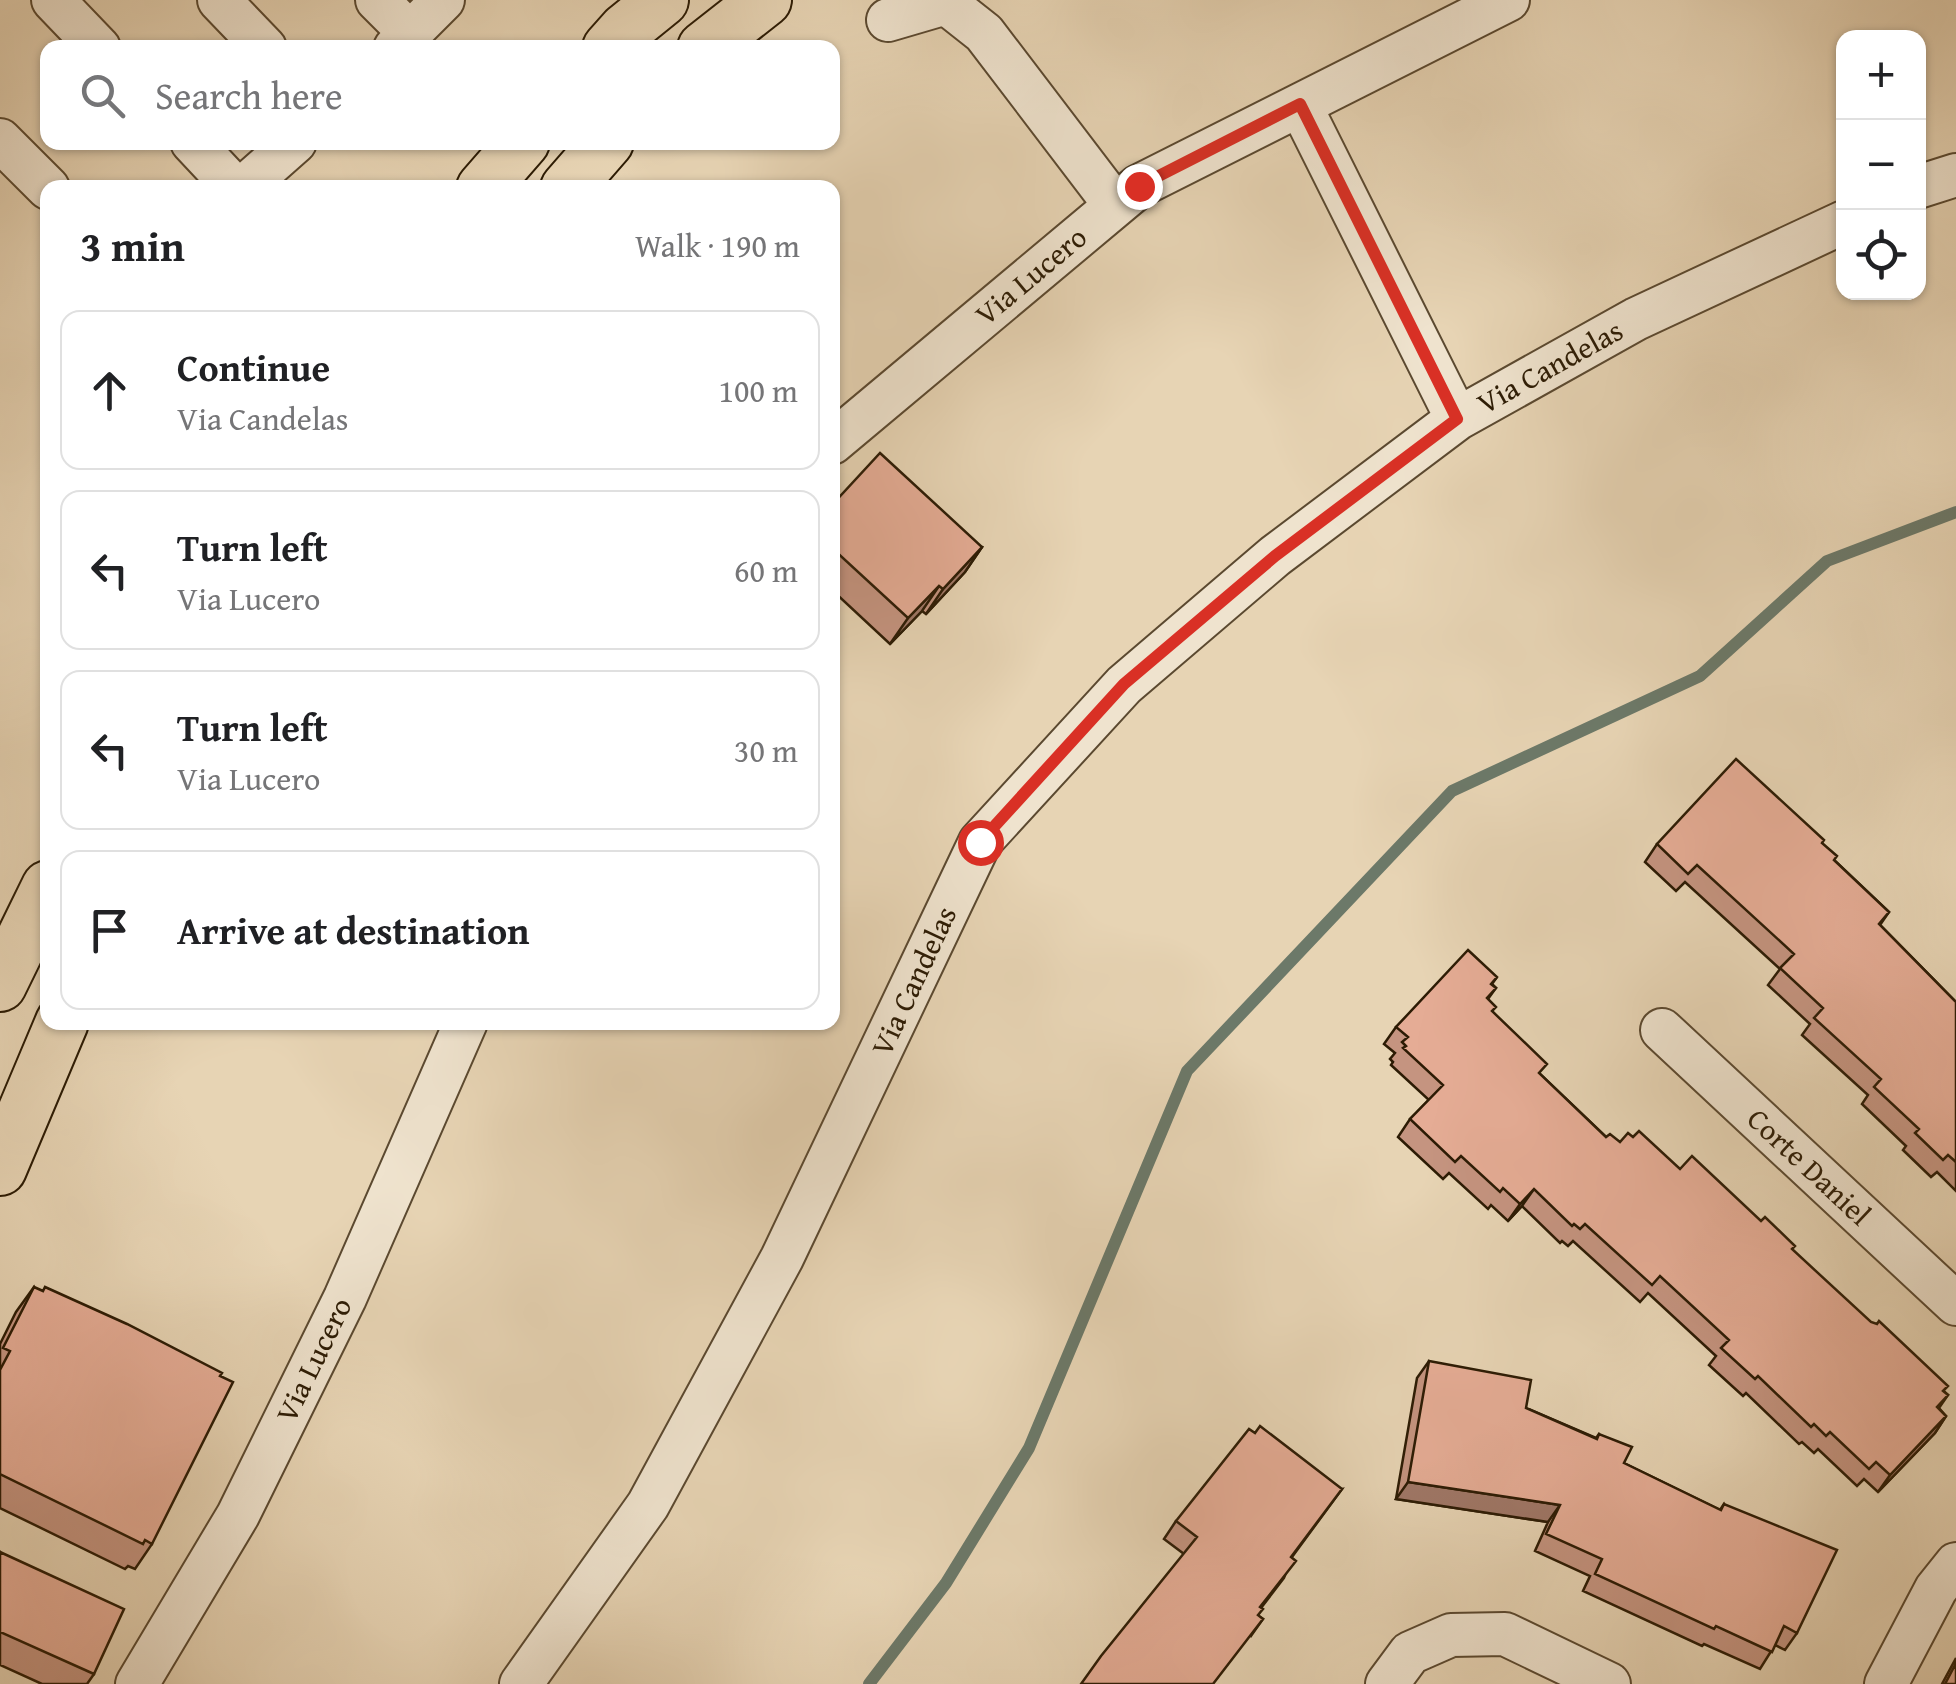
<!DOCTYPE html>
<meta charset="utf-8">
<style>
:root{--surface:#fff;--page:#f2f2f2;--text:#202124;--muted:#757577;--line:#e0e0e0}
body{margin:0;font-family:"Gentium Book Plus",serif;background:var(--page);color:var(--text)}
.controls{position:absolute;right:30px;top:30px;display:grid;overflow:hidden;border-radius:20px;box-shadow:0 2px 8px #0004}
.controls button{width:90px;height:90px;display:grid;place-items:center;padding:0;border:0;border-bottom:2px solid var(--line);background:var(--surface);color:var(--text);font:50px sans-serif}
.stop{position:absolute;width:30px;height:30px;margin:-22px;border:8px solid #d93025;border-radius:50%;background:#fff}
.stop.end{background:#d93025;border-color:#fff;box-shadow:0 2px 10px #0008}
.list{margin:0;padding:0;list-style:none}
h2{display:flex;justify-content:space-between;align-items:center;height:130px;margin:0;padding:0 40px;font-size:42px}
h2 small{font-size:32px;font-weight:400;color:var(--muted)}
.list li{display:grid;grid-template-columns:65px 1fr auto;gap:30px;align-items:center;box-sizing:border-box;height:160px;margin:0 20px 20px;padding:0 20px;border:2px solid var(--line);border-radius:20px}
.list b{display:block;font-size:38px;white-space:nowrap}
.list p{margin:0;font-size:32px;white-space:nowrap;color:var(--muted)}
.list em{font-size:32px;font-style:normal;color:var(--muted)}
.icon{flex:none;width:55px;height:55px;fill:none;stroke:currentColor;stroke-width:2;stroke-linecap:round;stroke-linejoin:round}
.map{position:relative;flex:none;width:1956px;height:1684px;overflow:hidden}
.search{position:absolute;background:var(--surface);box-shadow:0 2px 8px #0004;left:40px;top:40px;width:800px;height:110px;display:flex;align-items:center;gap:25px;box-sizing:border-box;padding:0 35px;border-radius:20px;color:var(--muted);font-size:38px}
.panel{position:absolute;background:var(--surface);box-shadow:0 2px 8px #0004;left:40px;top:180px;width:800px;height:850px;border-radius:20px}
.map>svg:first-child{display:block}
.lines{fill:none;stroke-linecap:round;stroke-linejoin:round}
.stream{stroke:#6c7969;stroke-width:12}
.minor-casing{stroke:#5b4930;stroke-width:46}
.major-casing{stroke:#2c1b04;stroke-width:56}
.minor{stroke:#efe3ce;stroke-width:42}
.major{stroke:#e7d4b4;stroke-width:52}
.wall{fill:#c59480;stroke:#2c1b04;stroke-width:2.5}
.shaded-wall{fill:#a07868;stroke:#2c1b04;stroke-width:2.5}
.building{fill:#e5ac95;stroke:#2c1b04;stroke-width:2.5}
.route{stroke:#d93025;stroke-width:12}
.labels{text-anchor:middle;stroke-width:10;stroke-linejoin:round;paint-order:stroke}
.street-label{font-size:30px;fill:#2c1b04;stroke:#efe3ce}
</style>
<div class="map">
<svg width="1956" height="1684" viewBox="0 0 1956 1684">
<rect width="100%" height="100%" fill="#e7d4b4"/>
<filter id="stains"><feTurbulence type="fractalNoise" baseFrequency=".002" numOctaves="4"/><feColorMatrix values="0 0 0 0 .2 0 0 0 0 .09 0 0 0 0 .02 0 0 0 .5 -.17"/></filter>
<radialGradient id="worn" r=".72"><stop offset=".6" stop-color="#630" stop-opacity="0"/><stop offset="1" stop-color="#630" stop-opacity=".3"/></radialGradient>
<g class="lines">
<!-- stream -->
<path class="stream" d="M 869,1684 L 946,1583 L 1029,1448 L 1187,1071 L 1452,791 L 1700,676 L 1827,561 L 1956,512"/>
<!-- minor casing -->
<g class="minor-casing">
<path id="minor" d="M 53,0 L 99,48
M 219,0 L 265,48
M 377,0 L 410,33
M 888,20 L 946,3 L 984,33 L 1115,205
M 395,48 L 443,0
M 1300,105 L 1457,419
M 0,140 L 48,188
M 192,142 L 235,188
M 1918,187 L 1956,175
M 243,188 L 295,142
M 832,443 L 1139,186 L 1508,0
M 1662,1030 L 1956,1304
M 137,1684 L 238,1515 L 345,1298 L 466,1022
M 521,1684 L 648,1505 L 782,1258 L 980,842 L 1124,685 L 1275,556 L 1457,419 L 1636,319 L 1844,222
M 1387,1684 L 1410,1653 L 1451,1635 L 1505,1634 L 1609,1684
M 1886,1684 L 1936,1589 L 1956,1564"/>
</g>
<!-- major casing -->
<g class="major-casing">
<path id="major" d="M 609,48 L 625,30 L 662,0
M 704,48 L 765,0
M 483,188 L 523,142
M 567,188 L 607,142
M 0,985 L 48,887
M 0,1169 L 62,1022"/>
</g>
<!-- minor -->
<use href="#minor" class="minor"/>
<!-- major -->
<use href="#major" class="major"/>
</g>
<!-- wall -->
<path class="wall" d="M 832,505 L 982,547 L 965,572 L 926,614 L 922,611 L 890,644 L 832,590 Z
M 1822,843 L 1834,860 L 1889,912 L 1880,925 L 1956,1002 L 1956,1191 L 1937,1172 L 1931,1177 L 1903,1150 L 1906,1146 L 1862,1104 L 1868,1095 L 1802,1035 L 1810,1024 L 1768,985 L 1780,969 L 1685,882 L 1676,891 L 1645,862 L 1657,844 Z
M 1497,977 L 1492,984 L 1496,988 L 1488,999 L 1492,1012 L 1540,1074 L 1606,1137 L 1620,1142 L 1633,1137 L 1680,1169 L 1792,1250 L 1948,1395 L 1939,1408 L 1946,1416 L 1935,1433 L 1878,1492 L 1864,1479 L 1857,1486 L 1818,1449 L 1814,1453 L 1802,1442 L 1799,1444 L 1746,1393 L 1743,1396 L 1709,1365 L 1716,1356 L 1648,1293 L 1640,1302 L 1573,1241 L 1568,1246 L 1562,1241 L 1560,1243 L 1522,1206 L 1508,1221 L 1491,1205 L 1488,1209 L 1449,1173 L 1443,1179 L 1398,1137 L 1410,1119 L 1429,1100 L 1391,1065 L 1393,1062 L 1390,1059 L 1395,1053 L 1384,1044 L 1396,1027 Z
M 34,1287 L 152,1544 L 135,1569 L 128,1566 L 125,1569 L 0,1508 L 0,1344 L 16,1312 Z
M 1429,1361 L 1526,1408 L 1596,1438 L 1599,1434 L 1624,1463 L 1720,1510 L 1724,1504 L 1797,1633 L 1785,1650 L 1775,1645 L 1760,1669 L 1704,1644 L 1702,1646 L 1583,1591 L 1590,1576 L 1535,1551 L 1548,1522 L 1396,1499 L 1417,1378 Z
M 1342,1489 L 1292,1557 L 1284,1578 L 1261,1608 L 1258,1616 L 1263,1619 L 1251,1636 L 1184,1554 L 1164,1539 L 1176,1521 Z
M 0,1552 L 94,1674 L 87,1684 L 42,1684 L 0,1665 Z
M 1956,1658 L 1956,1684 L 1942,1684 Z"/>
<!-- shaded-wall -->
<path class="shaded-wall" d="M 982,547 L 965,572 L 926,614 L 943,589 Z
M 939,586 L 922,611 L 890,644 L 908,618 Z
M 1534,1189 L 1522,1206 L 1508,1221 L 1520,1204 Z
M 1946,1416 L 1935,1433 L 1878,1492 L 1890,1475 Z
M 1408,1482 L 1560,1505 L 1548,1522 L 1396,1499 Z"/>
<!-- building -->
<path class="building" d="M 880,453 L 982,547 L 943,589 L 939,586 L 908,618 L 832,548 L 832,505 Z
M 1736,759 L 1824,840 L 1822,843 L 1837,856 L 1834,860 L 1889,912 L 1879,924 L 1956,1002 L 1956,1162 L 1948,1155 L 1943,1160 L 1915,1133 L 1919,1129 L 1874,1087 L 1881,1079 L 1814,1018 L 1823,1008 L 1780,968 L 1794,954 L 1697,865 L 1688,874 L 1657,844 Z
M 1468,950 L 1497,977 L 1491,984 L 1496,988 L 1487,998 L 1496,1007 L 1492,1011 L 1547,1064 L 1539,1073 L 1606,1137 L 1610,1134 L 1620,1142 L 1628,1133 L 1633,1137 L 1639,1131 L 1680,1169 L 1692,1156 L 1761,1221 L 1765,1217 L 1795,1246 L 1792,1249 L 1871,1322 L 1877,1324 L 1879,1321 L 1948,1386 L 1943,1391 L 1948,1395 L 1937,1407 L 1946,1416 L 1890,1475 L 1876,1462 L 1869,1469 L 1830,1432 L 1826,1436 L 1814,1424 L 1811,1427 L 1758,1376 L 1755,1379 L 1721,1348 L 1729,1340 L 1660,1276 L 1652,1285 L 1585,1224 L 1580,1229 L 1574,1224 L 1572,1226 L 1534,1189 L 1520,1204 L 1503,1188 L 1500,1192 L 1461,1156 L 1455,1162 L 1410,1119 L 1443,1085 L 1403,1048 L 1406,1046 L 1402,1042 L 1408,1037 L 1396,1027 Z
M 34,1287 L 43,1291 L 45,1287 L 127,1324 L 222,1373 L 220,1376 L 233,1382 L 152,1544 L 145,1540 L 143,1544 L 0,1474 L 0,1370 L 10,1351 L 3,1348 Z
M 1429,1361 L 1531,1380 L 1526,1408 L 1597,1439 L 1599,1434 L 1632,1447 L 1624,1463 L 1721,1510 L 1724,1504 L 1837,1550 L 1797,1633 L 1784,1626 L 1772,1652 L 1716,1626 L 1714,1629 L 1595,1574 L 1602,1559 L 1546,1534 L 1560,1505 L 1408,1482 Z
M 1260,1426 L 1342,1489 L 1291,1557 L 1296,1561 L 1260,1607 L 1263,1609 L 1258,1615 L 1263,1619 L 1213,1684 L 1081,1684 L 1101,1656 L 1197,1537 L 1176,1521 L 1249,1429 L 1255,1433 Z
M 0,1552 L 124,1609 L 94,1674 L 0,1632 Z
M 1956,1663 L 1956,1684 L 1945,1684 Z"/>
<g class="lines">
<!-- route -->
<path class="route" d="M 980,842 L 1124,684 L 1275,556 L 1457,419 L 1300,104 L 1139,186"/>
</g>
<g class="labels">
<!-- street labels -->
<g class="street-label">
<text transform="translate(1031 276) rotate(-40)" y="10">Via Lucero</text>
<text transform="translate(1550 367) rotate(-29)" y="10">Via Candelas</text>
<text transform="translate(914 981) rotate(-65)" y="10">Via Candelas</text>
<text transform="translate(1809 1167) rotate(43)" y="10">Corte Daniel</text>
<text transform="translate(314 1360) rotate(-64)" y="10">Via Lucero</text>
</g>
</g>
<rect width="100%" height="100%" filter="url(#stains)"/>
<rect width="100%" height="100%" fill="url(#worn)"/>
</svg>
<div class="controls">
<button>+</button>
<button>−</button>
<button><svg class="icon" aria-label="locate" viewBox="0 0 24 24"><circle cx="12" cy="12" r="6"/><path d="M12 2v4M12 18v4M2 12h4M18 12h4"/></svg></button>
</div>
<div class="stop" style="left:980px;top:842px"></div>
<div class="stop end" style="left:1139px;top:186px"></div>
<div class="search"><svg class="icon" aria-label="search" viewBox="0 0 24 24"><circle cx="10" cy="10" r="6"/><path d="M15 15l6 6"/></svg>Search here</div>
<section class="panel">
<h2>3 min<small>Walk · 190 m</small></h2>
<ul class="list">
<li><svg class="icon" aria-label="ahead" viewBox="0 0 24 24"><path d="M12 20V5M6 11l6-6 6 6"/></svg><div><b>Continue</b><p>Via Candelas</p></div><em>100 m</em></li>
<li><svg class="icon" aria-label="left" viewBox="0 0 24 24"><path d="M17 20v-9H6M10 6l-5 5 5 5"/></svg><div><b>Turn left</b><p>Via Lucero</p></div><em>60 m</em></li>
<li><svg class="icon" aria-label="left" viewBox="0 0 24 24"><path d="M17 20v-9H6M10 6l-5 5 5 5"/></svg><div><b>Turn left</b><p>Via Lucero</p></div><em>30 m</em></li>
<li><svg class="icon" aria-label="arrive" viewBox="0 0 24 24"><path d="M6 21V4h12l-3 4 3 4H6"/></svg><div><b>Arrive at destination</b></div></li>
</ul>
</section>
</div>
